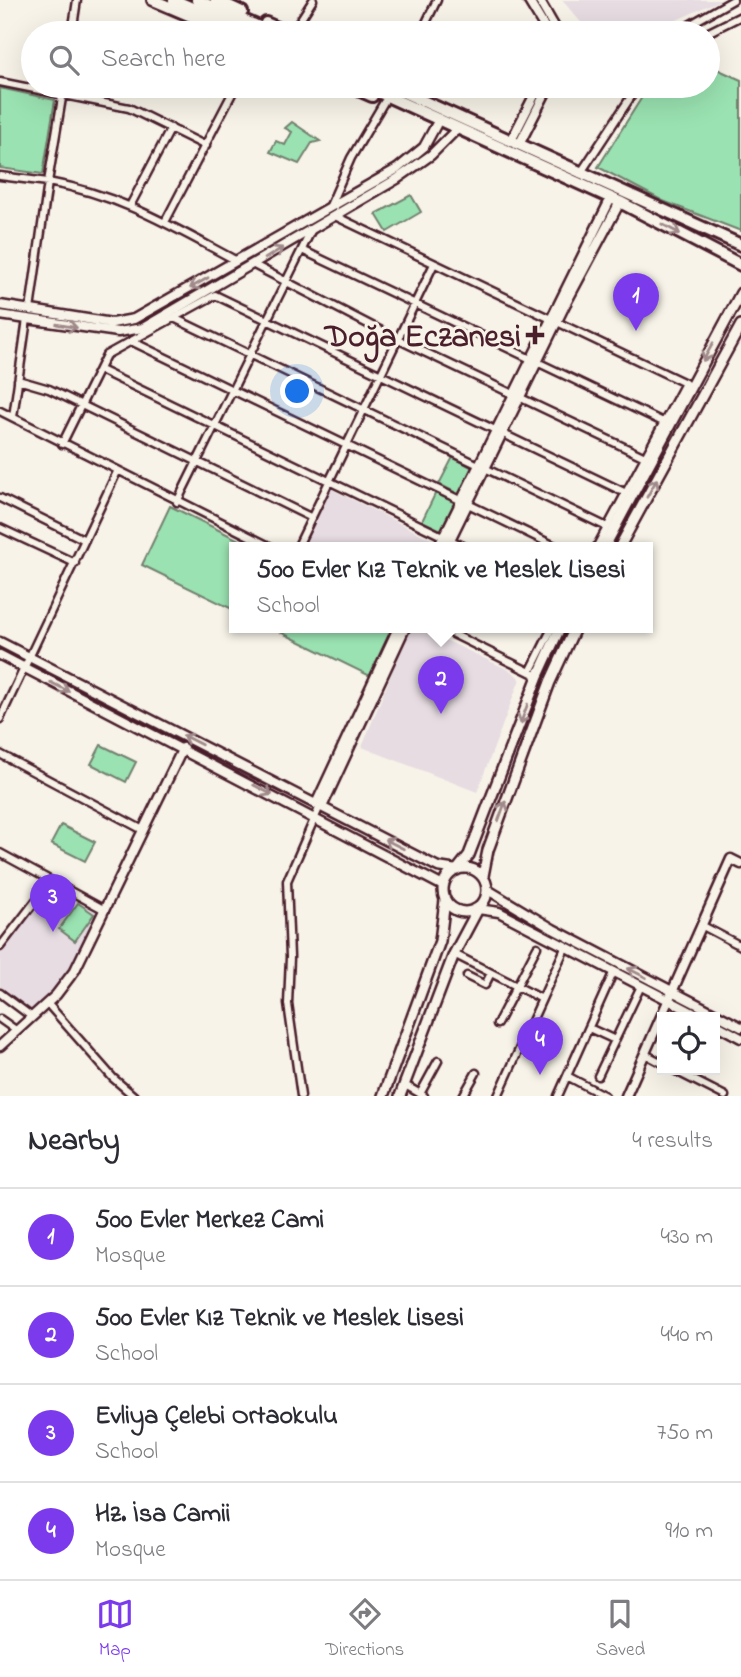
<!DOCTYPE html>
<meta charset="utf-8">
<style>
:root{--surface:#fff;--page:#f2f2f3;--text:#2b2b33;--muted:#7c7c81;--line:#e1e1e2;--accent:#7c3aed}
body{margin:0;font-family:"Indie Flower",sans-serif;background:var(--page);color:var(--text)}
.controls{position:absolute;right:21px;bottom:21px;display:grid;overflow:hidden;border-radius:0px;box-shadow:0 7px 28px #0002}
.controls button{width:63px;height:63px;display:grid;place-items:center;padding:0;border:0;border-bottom:2px solid var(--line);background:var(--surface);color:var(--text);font:35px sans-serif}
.you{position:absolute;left:298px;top:392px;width:24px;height:24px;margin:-18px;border:5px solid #fff;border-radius:50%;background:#1a73e8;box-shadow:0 0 0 10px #1a73e833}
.badge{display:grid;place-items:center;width:46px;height:46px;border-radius:50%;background:var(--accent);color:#fff;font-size:23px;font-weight:700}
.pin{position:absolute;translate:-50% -58px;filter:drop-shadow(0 2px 4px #0008)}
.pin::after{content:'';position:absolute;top:37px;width:24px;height:21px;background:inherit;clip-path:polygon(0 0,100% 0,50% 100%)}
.popup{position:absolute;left:229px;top:542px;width:424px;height:91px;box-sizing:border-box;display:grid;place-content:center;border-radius:0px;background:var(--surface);filter:drop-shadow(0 2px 5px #0005);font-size:23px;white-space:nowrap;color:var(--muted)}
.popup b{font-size:26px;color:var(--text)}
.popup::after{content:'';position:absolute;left:50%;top:100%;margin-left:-14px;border:14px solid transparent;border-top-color:var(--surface)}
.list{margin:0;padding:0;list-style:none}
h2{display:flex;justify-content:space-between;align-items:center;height:91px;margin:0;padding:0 28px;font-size:30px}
h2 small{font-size:23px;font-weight:400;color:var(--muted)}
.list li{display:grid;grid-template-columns:46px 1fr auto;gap:21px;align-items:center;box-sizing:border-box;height:98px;padding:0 28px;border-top:2px solid var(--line)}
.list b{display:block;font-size:26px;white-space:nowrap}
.list p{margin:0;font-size:23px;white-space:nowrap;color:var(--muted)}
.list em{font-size:23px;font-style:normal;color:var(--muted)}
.icon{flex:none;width:38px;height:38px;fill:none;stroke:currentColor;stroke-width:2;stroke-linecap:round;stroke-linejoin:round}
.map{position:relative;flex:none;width:741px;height:1096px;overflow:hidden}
.search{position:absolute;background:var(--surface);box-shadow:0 7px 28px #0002;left:21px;right:21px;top:21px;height:77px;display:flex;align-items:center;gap:18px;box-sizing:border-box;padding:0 24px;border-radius:38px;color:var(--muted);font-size:26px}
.sheet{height:483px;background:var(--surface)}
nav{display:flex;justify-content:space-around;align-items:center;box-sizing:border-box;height:98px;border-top:2px solid var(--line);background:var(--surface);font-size:19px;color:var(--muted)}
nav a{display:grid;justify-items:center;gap:4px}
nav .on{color:var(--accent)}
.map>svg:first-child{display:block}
.built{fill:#e6dce2}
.green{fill:#9ae2b1;stroke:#72806e;stroke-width:2}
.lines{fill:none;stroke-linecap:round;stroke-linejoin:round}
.street-casing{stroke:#4a1f2b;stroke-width:11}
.secondary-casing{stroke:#4a1f2b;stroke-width:13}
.primary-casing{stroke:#4a1f2b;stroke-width:14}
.highway-casing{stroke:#4a1f2b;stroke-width:16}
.street{stroke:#f7f3e8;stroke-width:6}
.secondary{stroke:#f7f3e8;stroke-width:8}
.primary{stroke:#f7f3e8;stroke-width:9}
.highway{stroke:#f7f3e8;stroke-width:10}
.oneway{stroke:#a0898a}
.poi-dot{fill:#4a1f2b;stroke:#f7f3e8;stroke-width:2.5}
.labels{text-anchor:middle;stroke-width:6;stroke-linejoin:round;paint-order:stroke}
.poi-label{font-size:32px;font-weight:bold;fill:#4a1f2b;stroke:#f7f3e8;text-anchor:end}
</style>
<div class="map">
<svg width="741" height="1096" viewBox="0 0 741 1096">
<rect width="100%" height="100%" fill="#f7f3e8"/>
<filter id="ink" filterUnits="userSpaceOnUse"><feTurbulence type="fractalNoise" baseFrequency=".0143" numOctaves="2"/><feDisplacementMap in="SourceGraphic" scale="14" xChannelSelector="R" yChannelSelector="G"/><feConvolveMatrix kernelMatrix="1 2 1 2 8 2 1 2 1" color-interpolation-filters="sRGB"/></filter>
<g filter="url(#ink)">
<!-- built -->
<path class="built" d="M 562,0 L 720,0 L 649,33 L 590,33 Z
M 329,488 L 433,540 L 430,548 L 299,548 Z
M 420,628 L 513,672 L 520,679 L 477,792 L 362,747 L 409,630 Z
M 51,888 L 100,911 L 70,969 L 59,985 L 28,1012 L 0,991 L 0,954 Z"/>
<!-- green -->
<path class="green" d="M 708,65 L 741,80 L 741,231 L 663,201 L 598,167 L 649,86 L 708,86 Z
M 0,88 L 55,100 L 43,174 L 0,168 Z
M 292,122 L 320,141 L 312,143 L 299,164 L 270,152 L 276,141 L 285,145 L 292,132 L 285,128 Z
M 411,195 L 421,212 L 387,232 L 376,214 Z
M 453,457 L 473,468 L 460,495 L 439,484 Z
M 436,492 L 455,502 L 441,530 L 422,521 Z
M 170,506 L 255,548 L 234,548 L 234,610 L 142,565 Z
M 272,628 L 393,628 L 394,630 L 372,677 Z
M 101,745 L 136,762 L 126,782 L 91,764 Z
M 61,825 L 95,842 L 85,861 L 51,844 Z
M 78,903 L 94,914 L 75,941 L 59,929 Z"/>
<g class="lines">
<!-- street casing -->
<g class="street-casing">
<path id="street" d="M 72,33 L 77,0
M 292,33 L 313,0
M 421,33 L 437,0
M 675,33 L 733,0
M 707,33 L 741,16
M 0,82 L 129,108 L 206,146
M 64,86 L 48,182 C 121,195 173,227 237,261
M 580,174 L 638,86
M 0,176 L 48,182 L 30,310
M 131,204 L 171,128
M 329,208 L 351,158 L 384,102
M 335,216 L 685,383 L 596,548
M 165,222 L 236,86
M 302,250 L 663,422
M 254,265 L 397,339 L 645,457
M 174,318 L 607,527
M 131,341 L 559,548
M 100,370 L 467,548
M 18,380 L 49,389 L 310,517
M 0,411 L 273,548
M 13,417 L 27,319
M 62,444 L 106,355 L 215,295 L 626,493
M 0,498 L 85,540
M 177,502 L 312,229
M 0,528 L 75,563
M 297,548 L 434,264
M 441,628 L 538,676
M 530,672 L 552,628
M 0,719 L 117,472
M 0,754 L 143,830
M 0,853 L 105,910
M 701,925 L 741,946
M 0,947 L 50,882
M 454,954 L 542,999
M 467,976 L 485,985 L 491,973
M 0,993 L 32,1017
M 47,1003 L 113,1078 L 134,1096
M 0,1019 L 17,1031
M 497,1024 L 537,947
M 589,1028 L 615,1040
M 645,1054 L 662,1063
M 674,1070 L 725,1096
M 567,1076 L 605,1096
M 598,1076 L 641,986
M 405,1085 L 424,1096
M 420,1094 L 438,1061
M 301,1096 L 288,1004 L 290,957 L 287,881 L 320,806
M 463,1096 L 476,1073
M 498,1096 L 566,946
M 558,1096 L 614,971"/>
</g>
<!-- secondary casing -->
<g class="secondary-casing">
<path id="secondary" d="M 528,0 L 548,33
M 539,0 L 558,33
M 514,135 L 539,86
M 522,139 L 549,86
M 0,305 L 112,323 L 134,319 L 397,169 L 424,147 L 436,125
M 0,315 L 118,332 L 143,328 L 397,179 L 431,155 L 453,133
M 438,548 L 611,198
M 446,548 L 565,305 L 620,202
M 0,642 L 438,867 L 457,870
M 0,655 L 443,886
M 316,804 L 398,628
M 322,807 L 405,628
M 488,890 L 553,929 L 741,1027
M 478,909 L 499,912 L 701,1017
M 715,1024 L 741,1038
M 0,1046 L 56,995 L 75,970 L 183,748
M 626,1096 L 731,859 L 741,864"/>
</g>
<!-- primary casing -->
<g class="primary-casing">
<path id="primary" d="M 604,548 L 741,293
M 619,548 L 741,325
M443 890a22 22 0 1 1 44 0a22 22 0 1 1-44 0Z
M 457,870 L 469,855 L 538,676 L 560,628
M 483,876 L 488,850 L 550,682 L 575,628
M 383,1096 L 440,941 L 445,900
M 400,1096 L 454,954 L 478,909"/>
</g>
<!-- highway casing -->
<g class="highway-casing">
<path id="highway" d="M 153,0 L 231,33
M 174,0 L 250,33
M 197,0 L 273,33
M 216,0 L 242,12
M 266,23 L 289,33
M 349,86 L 372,96
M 365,86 L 620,202 L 741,265
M 390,86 L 741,245"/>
</g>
<!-- street -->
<use href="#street" class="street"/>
<!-- secondary -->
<use href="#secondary" class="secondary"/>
<!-- primary -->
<use href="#primary" class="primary"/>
<!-- highway -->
<use href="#highway" class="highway"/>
</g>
<!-- one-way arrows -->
<defs><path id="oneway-shaft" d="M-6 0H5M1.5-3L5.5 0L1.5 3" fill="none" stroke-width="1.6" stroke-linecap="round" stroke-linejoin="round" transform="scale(1.75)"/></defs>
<g class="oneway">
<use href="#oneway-shaft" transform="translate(671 229) rotate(28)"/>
<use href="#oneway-shaft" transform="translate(274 253) rotate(-32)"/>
<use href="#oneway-shaft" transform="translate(199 283) rotate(150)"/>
<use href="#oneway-shaft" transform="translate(67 326) rotate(10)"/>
<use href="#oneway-shaft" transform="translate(708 352) rotate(119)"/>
<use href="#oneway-shaft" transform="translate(652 488) rotate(-61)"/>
<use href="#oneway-shaft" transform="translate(60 687) rotate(27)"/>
<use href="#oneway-shaft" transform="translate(524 714) rotate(110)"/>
<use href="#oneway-shaft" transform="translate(192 740) rotate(-153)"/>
<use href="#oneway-shaft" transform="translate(263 790) rotate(28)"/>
<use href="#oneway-shaft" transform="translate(502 811) rotate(-70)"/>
<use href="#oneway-shaft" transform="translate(394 844) rotate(-153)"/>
<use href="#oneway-shaft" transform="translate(637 973) rotate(-153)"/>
</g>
</g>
<!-- markers -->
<path class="poi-dot" d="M531.5 324.5h7v7h7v7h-7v7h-7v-7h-7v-7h7z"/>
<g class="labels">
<!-- poi labels -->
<g class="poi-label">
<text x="521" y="346">Doğa Eczanesi</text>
</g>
</g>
</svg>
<div class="controls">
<button><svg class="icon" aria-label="locate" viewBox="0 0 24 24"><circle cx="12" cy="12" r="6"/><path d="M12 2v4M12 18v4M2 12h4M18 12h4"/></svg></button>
</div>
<div class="you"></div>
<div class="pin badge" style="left:636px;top:331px">1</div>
<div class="pin badge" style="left:441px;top:714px">2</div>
<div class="popup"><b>500 Evler Kız Teknik ve Meslek Lisesi</b>School</div>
<div class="pin badge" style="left:53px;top:932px">3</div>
<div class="pin badge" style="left:540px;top:1075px">4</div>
<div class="search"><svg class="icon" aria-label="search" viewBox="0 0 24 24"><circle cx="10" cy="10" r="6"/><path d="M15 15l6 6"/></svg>Search here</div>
</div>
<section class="sheet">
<h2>Nearby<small>4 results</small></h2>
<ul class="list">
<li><span class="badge">1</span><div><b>500 Evler Merkez Cami</b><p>Mosque</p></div><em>430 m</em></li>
<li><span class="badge">2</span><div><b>500 Evler Kız Teknik ve Meslek Lisesi</b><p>School</p></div><em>440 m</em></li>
<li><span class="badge">3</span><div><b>Evliya Çelebi Ortaokulu</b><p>School</p></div><em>750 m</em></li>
<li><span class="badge">4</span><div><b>Hz. İsa Camii</b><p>Mosque</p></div><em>910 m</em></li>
</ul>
</section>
<nav>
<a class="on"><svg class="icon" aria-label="map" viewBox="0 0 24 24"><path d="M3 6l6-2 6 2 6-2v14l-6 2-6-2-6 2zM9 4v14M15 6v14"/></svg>Map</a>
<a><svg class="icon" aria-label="directions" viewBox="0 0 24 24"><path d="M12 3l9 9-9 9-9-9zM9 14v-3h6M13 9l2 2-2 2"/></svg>Directions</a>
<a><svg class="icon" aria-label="saved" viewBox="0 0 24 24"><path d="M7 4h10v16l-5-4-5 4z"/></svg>Saved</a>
</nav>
